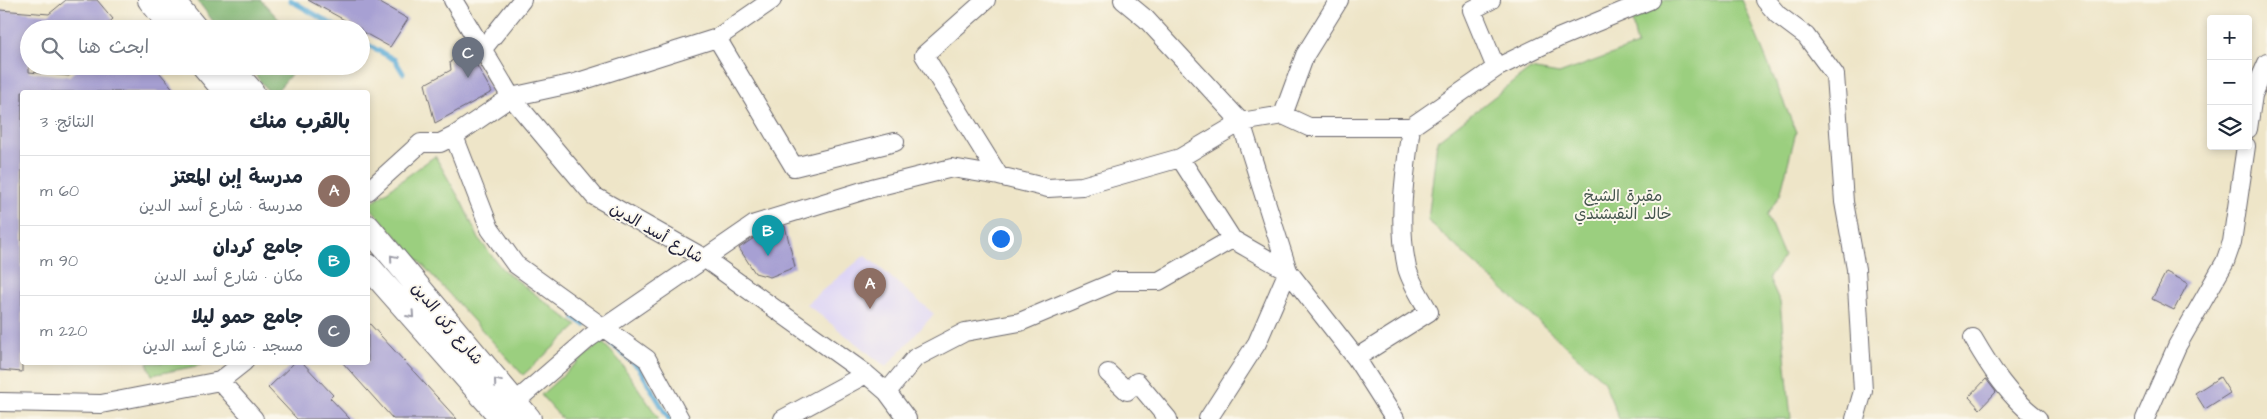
<!DOCTYPE html>
<html lang="ar">
<meta charset="utf-8">
<style>
:root{--surface:#fff;--page:#f2f2f3;--text:#1f2937;--muted:#747a83;--line:#e0e1e3;--accent:#c8321e}
body{margin:0;font-family:"Architects Daughter","Playpen Sans Arabic",sans-serif;background:var(--page);color:var(--text);direction:rtl}
.controls{position:absolute;right:15px;top:15px;display:grid;overflow:hidden;border-radius:5px;box-shadow:0 2px 8px #0003}
.controls button{width:45px;height:45px;display:grid;place-items:center;padding:0;border:0;border-bottom:1px solid var(--line);background:var(--surface);color:var(--text);font:25px sans-serif}
.you{position:absolute;left:1000px;top:238px;width:18px;height:18px;margin:-12px;border:4px solid #fff;border-radius:50%;background:#1a73e8;box-shadow:0 0 0 8px #1a73e833}
.badge{display:grid;place-items:center;width:32px;height:32px;border-radius:50%;background:var(--accent);color:#fff;font-size:16px;font-weight:700}
.pin{position:absolute;translate:-50% -41px;filter:drop-shadow(0 1px 2px #0008)}
.pin::after{content:'';position:absolute;top:26px;width:18px;height:15px;background:inherit;clip-path:polygon(0 0,100% 0,50% 100%)}
.list{margin:0;padding:0;list-style:none}
h2{display:flex;justify-content:space-between;align-items:center;height:65px;margin:0;padding:0 20px;font-size:21px}
h2 small{font-size:16px;font-weight:400;color:var(--muted)}
.list li{display:grid;grid-template-columns:32px 1fr auto;gap:15px;align-items:center;box-sizing:border-box;height:70px;padding:0 20px;border-top:1px solid var(--line)}
.list b{display:block;font-size:19px;white-space:nowrap}
.list p{margin:0;font-size:16px;white-space:nowrap;color:var(--muted)}
.list em{font-size:16px;font-style:normal;color:var(--muted)}
.icon{flex:none;width:28px;height:28px;fill:none;stroke:currentColor;stroke-width:2;stroke-linecap:round;stroke-linejoin:round}
.map{position:relative;flex:none;width:2267px;height:419px;overflow:hidden;direction:ltr}
.search{position:absolute;background:var(--surface);box-shadow:0 2px 8px #0003;left:20px;top:20px;width:350px;height:55px;display:flex;align-items:center;gap:12px;box-sizing:border-box;padding:0 18px;border-radius:28px;color:var(--muted);font-size:19px}
.panel{position:absolute;background:var(--surface);box-shadow:0 2px 8px #0003;left:20px;top:90px;width:350px;height:275px;border-radius:5px;direction:rtl}
.map>svg:first-child{display:block}
.built{fill:#ded5f5}
.green{fill:#9bcf7f;stroke:#5e785d}
.forest{fill:#7cb26e;stroke:#4f6a54}
.lines{fill:none;stroke-linecap:round;stroke-linejoin:round}
.stream{stroke:#5cabd6;stroke-width:5}
.building{fill:#a7a0d3}
.street-casing{stroke:#69666c;stroke-width:20}
.secondary-casing{stroke:#69666c;stroke-width:26}
.street{stroke:#fff;stroke-width:18}
.secondary{stroke:#fff;stroke-width:24}
.oneway{stroke:#9c9ca7}
.labels{text-anchor:middle;stroke-width:4;stroke-linejoin:round;paint-order:stroke}
.park-label{font-size:16px;fill:#46564f;stroke:#fbf7ec}
.street-label{font-size:16px;fill:#22223b;stroke:#fbf7ec}
</style>
<div class="map">
<svg width="2267" height="419" viewBox="0 0 2267 419">
<rect width="100%" height="100%" fill="#fbf7ec"/>
<filter id="ink" filterUnits="userSpaceOnUse"><feTurbulence type="fractalNoise" baseFrequency=".02" numOctaves="2"/><feDisplacementMap in="SourceGraphic" scale="10" xChannelSelector="R" yChannelSelector="G"/><feConvolveMatrix kernelMatrix="1 2 1 2 8 2 1 2 1" color-interpolation-filters="sRGB"/></filter>
<filter id="wash" filterUnits="userSpaceOnUse"><feTurbulence type="fractalNoise" baseFrequency=".0096" numOctaves="4" result="noise"/><feDisplacementMap in="SourceGraphic" scale="20" xChannelSelector="R" yChannelSelector="G"/><feGaussianBlur stdDeviation="1.12" result="paint"/><feColorMatrix in="noise" values="0 0 0 0 0 0 0 0 0 0 0 0 0 0 0 0 0 1.4 0 .05"/><feComposite in="paint" operator="in"/></filter>
<g filter="url(#wash)">
<rect width="100%" height="100%" fill="#eee5c8"/>
<!-- built -->
<path class="built" d="M 865,255 L 934,314 L 886,367 L 806,304 Z"/>
<!-- green -->
<path class="green" d="M 1635,0 L 1742,0 L 1796,132 L 1780,195 L 1767,215 L 1784,256 L 1769,278 L 1780,302 L 1791,419 L 1619,419 L 1603,380 L 1428,221 L 1437,141 L 1530,69 L 1559,74 L 1637,45 L 1628,2 Z
M 435,156 L 462,203 L 479,239 L 502,269 L 577,326 L 523,375 L 368,205 Z
M 601,341 L 619,360 L 659,419 L 562,419 L 541,395 Z
M 199,362 L 201,365 L 152,375 L 147,363 Z"/>
<!-- forest -->
<path class="forest" d="M 197,0 L 261,0 L 288,29 L 219,29 Z
M 248,66 L 298,66 L 276,92 L 269,92 Z"/>
<g class="lines">
<!-- stream -->
<path class="stream" d="M 290,0 L 340,29
M 361,41 L 395,60 L 403,73
M 575,318 L 584,324
M 611,343 L 639,368 L 669,419"/>
</g>
<g id="blocks">
<!-- building -->
<path class="building" d="M 66,0 L 97,0 L 113,19 L 102,29 L 29,29 L 29,72 L 69,76 L 81,66 L 154,66 L 176,92 L 22,92 L 22,372 L 0,370 L 0,10 L 49,14 Z
M 308,0 L 375,0 L 408,19 L 390,47 L 361,31 L 361,29 Z
M 468,50 L 492,92 L 435,123 L 425,84 L 451,70 L 450,62 Z
M 785,226 L 795,267 L 770,277 L 755,273 L 739,248 L 754,238 Z
M 2166,272 L 2188,283 L 2174,310 L 2152,299 Z
M 368,322 L 405,362 L 457,419 L 393,419 L 342,362 L 368,362 Z
M 295,362 L 302,362 L 333,395 L 330,398 L 350,419 L 297,419 L 268,388 Z
M 2220,377 L 2230,393 L 2205,409 L 2195,393 Z
M 1986,379 L 1996,392 L 1980,409 L 1969,397 Z"/>
</g>
</g>
<g filter="url(#ink)">
<use href="#blocks" fill-opacity="0" stroke="#69666c" stroke-width="1"/>
<g class="lines">
<!-- street casing -->
<g class="street-casing">
<path id="street" d="M 453,0 L 511,97 L 594,196 L 704,258 L 866,374 L 887,392 L 907,419
M 986,0 L 924,55 L 999,176
M 1123,0 L 1146,19 L 1241,122 L 1288,271 L 1257,343 L 1208,419
M 1491,0 L 1472,10 L 1496,68
M 1765,0 L 1778,15 L 1806,36 L 1835,75 L 1844,202 L 1856,269 L 1863,391 L 1855,419
M 717,38 L 794,167 L 895,142
M 482,50 L 522,0
M 1283,115 L 1305,55 L 1339,0
M 2248,129 L 2253,95 L 2267,63
M 454,136 L 490,229 L 515,264 L 647,359 L 680,419
M 1180,158 L 1232,239 L 1288,271 L 1356,358 L 1395,419
M 368,191 L 421,143 L 440,143 L 454,136 L 511,97 L 575,83 L 717,38 L 772,0
M 1973,338 C 1991,369 2009,397 2038,419
M 1356,358 L 1429,312 C 1422,299 1411,283 1407,268 C 1397,222 1405,173 1411,127
M 1108,373 L 1127,391 L 1137,382 L 1168,419
M 220,381 L 254,419
M 887,392 L 915,358 L 965,332 L 1020,322 L 1117,281 L 1159,281 L 1232,239
M 0,402 L 101,404 L 220,381 L 244,362
M 514,403 L 589,338 L 755,224 L 872,188 L 952,168 L 999,176 L 1048,188 L 1082,186 L 1180,158 L 1241,122 L 1283,115 L 1309,127 L 1411,127 L 1496,68 L 1558,38 L 1650,0
M 783,419 L 866,374
M 2145,419 L 2177,346 L 2225,262 L 2232,242 L 2246,146"/>
</g>
<!-- secondary casing -->
<g class="secondary-casing">
<path id="secondary" d="M 150,0 L 174,29
M 172,0 L 196,29
M 204,66 L 226,92
M 229,66 L 252,92
M 368,227 L 529,419
M 368,266 L 503,419"/>
</g>
<!-- street -->
<use href="#street" class="street"/>
<!-- secondary -->
<use href="#secondary" class="secondary"/>
</g>
<!-- one-way arrows -->
<defs><path id="oneway-chevron" d="M-2-3.5L2.5 0L-2 3.5" fill="none" stroke-width="1.6" stroke-linecap="round" stroke-linejoin="round" transform="scale(1.25)"/></defs>
<g class="oneway">
<use href="#oneway-chevron" transform="translate(393 258) rotate(-130)"/>
<use href="#oneway-chevron" transform="translate(411 315) rotate(48)"/>
<use href="#oneway-chevron" transform="translate(497 382) rotate(-130)"/>
</g>
</g>
<g class="labels">
<!-- park labels -->
<g class="park-label">
<text x="1623" y="201">مقبرة الشيخ<tspan x="1623" dy="18">خالد النقبشندي</tspan></text>
</g>
<!-- street labels -->
<g class="street-label">
<text transform="translate(657 232) rotate(30)" y="6">شارع أسد الدين</text>
<text transform="translate(448 323) rotate(50)" y="6">شارع ركن الدين</text>
</g>
</g>
</svg>
<div class="controls">
<button>+</button>
<button>−</button>
<button><svg class="icon" aria-label="layers" viewBox="0 0 24 24"><path d="M12 4l9 5-9 5-9-5zM3 14l9 5 9-5"/></svg></button>
</div>
<div class="you"></div>
<div class="pin badge" style="left:870px;top:309px;background:#8d6e63">A</div>
<div class="pin badge" style="left:768px;top:256px;background:#0f9aa8">B</div>
<div class="pin badge" style="left:468px;top:78px;background:#6b7280">C</div>
<div class="search"><svg class="icon" aria-label="search" viewBox="0 0 24 24"><circle cx="10" cy="10" r="6"/><path d="M15 15l6 6"/></svg>ابحث هنا</div>
<section class="panel">
<h2>بالقرب منك<small>النتائج: 3</small></h2>
<ul class="list">
<li><span class="badge" style="background:#8d6e63">A</span><div><b>مدرسة إبن المعتز</b><p>مدرسة · شارع أسد الدين</p></div><em>60 m</em></li>
<li><span class="badge" style="background:#0f9aa8">B</span><div><b>جامع كردان</b><p>مكان · شارع أسد الدين</p></div><em>90 m</em></li>
<li><span class="badge" style="background:#6b7280">C</span><div><b>جامع حمو ليلا</b><p>مسجد · شارع أسد الدين</p></div><em>220 m</em></li>
</ul>
</section>
</div>
